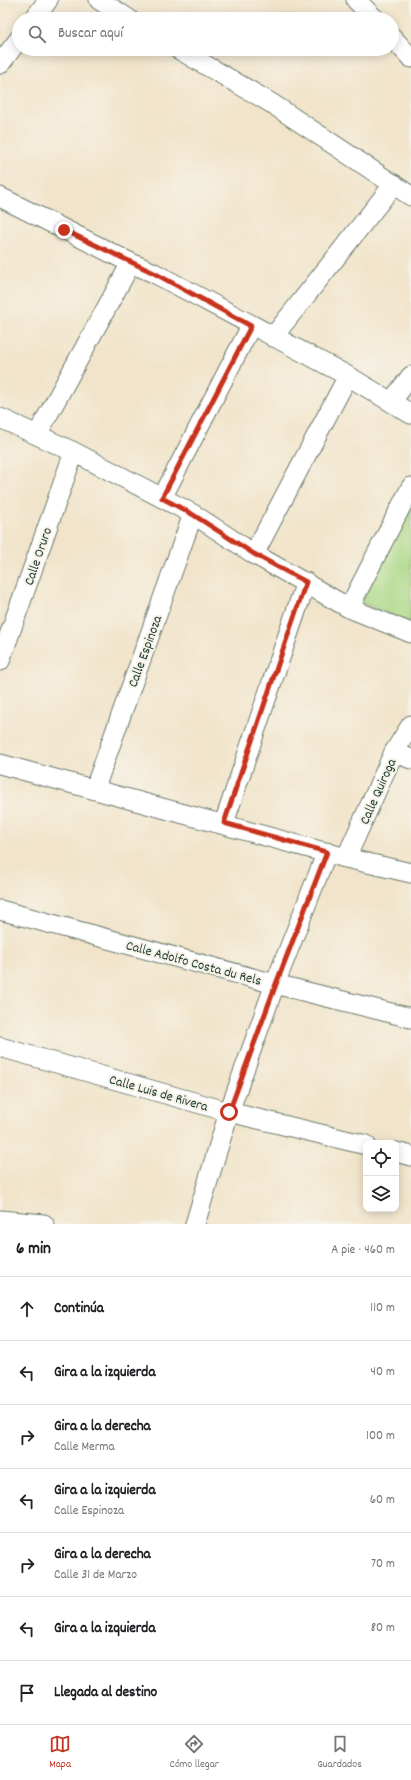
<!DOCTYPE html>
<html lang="es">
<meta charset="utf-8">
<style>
:root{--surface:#fff;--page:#f6f6f6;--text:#202124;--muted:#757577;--line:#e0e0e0;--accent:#c8321e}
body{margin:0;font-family:Dekko,sans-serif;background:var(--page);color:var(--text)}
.controls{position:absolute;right:12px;bottom:12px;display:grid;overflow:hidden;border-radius:8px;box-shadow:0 2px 10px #0003}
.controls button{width:36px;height:36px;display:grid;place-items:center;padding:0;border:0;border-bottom:1px solid var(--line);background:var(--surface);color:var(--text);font:20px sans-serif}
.stop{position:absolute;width:12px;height:12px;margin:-9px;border:3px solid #c8321e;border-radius:50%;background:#fff}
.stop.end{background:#c8321e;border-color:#fff;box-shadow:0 1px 4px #0008}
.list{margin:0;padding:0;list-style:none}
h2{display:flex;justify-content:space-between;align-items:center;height:52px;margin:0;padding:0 16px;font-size:17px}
h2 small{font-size:13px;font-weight:400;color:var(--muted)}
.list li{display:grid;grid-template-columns:26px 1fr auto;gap:12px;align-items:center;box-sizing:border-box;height:64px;padding:0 16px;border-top:1px solid var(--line)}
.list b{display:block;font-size:15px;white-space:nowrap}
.list p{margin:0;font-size:13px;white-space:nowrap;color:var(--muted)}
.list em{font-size:13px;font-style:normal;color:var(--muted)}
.icon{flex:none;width:22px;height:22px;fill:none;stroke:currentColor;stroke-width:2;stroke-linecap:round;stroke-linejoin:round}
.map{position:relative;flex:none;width:411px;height:1224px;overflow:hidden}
.search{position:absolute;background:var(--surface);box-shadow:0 2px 10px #0003;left:12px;right:12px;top:12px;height:44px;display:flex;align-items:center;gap:10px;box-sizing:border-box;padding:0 14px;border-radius:22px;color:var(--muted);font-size:15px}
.sheet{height:500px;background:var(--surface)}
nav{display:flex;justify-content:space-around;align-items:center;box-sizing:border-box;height:56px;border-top:1px solid var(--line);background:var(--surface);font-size:11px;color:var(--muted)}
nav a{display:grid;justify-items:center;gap:2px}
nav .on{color:var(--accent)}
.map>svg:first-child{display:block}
.green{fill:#a9d885;stroke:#648a5c}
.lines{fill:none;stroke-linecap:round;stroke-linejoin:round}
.street-casing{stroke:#687768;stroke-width:21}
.street{stroke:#fff;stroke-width:19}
.route{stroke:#c8321e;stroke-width:5}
.labels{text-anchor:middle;stroke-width:4;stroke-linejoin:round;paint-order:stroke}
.street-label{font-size:14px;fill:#1f3d34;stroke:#f7f3e8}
</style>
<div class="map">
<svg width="411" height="1224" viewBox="0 0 411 1224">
<rect width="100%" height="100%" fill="#f7f3e8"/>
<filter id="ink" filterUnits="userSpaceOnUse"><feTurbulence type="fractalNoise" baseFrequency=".025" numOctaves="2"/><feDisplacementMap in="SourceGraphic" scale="8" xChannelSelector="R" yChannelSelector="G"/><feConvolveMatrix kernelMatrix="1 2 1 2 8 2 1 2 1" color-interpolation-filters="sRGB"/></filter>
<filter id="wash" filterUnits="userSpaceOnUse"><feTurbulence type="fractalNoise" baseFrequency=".012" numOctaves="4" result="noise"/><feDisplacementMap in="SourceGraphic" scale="16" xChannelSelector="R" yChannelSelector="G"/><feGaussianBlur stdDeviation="0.9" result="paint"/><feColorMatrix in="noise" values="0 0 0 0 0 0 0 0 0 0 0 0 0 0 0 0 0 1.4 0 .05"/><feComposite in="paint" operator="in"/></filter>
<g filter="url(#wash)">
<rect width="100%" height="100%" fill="#f1e4ca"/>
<!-- green -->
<path class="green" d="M 411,507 L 411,623 L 361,603 Z"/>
</g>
<g filter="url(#ink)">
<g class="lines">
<!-- street casing -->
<g class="street-casing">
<path id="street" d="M 99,0 L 129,19
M 356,0 L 375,19
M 34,19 L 48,0
M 392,37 L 411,58
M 178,49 L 271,103 L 411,196
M 0,64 L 19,39
M 0,197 L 131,263 L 154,273 L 348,376 L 411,414
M 273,337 L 394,184
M 391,402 L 411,376
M 0,418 L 74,452 L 193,514 L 254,554 L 349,608 L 411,633
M 37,435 L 131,263
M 162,498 L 251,326
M 254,554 L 348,376
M 349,608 L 411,487
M 0,661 L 74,452
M 394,752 L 411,759
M 0,764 L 346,858 L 411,873
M 95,788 L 193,514
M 224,823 L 306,582
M 346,858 L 394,752 L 411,725
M 0,910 L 275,984 L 411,1018
M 0,1047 L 229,1112 L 366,1145
M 396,1152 L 411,1156
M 0,1220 L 44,1224
M 195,1224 L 229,1112 L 275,984 L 327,852"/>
</g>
<!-- street -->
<use href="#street" class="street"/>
</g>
</g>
<g class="lines" filter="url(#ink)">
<!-- route -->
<path class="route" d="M 64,230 L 154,273 L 251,326 L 162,498 L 192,514 L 254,554 L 306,582 L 224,823 L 327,852 L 276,984 L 229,1112"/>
</g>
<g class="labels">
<!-- street labels -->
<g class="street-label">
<text transform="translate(37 556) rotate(-71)" y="5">Calle Oruro</text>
<text transform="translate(144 651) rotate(-70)" y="5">Calle Espinoza</text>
<text transform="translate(377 791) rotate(-66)" y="5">Calle Quiroga</text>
<text transform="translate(194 962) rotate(15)" y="5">Calle Adolfo Costa du Rels</text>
<text transform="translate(159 1092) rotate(16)" y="5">Calle Luis de Rivera</text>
</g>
</g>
</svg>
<div class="controls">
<button><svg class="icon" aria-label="locate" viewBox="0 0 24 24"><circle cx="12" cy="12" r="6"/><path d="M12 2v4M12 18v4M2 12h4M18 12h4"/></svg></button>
<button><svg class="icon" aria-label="layers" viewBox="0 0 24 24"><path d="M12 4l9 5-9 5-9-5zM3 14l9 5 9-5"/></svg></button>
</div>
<div class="stop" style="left:229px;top:1112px"></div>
<div class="stop end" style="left:64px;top:230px"></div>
<div class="search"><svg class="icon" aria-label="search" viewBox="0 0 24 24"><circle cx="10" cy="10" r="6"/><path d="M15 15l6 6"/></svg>Buscar aquí</div>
</div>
<section class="sheet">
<h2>6 min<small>A pie · 460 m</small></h2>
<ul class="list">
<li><svg class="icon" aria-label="ahead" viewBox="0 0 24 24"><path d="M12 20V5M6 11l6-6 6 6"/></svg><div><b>Continúa</b></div><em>110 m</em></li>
<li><svg class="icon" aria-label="left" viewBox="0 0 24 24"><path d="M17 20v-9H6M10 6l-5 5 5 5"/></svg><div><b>Gira a la izquierda</b></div><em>40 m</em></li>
<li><svg class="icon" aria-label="right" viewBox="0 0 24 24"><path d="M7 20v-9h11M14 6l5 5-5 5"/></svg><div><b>Gira a la derecha</b><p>Calle Merma</p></div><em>100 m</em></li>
<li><svg class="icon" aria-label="left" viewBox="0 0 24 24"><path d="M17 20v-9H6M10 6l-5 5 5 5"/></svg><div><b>Gira a la izquierda</b><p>Calle Espinoza</p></div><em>60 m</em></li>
<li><svg class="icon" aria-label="right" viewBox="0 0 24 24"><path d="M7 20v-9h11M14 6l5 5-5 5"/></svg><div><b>Gira a la derecha</b><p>Calle 31 de Marzo</p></div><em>70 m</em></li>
<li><svg class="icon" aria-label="left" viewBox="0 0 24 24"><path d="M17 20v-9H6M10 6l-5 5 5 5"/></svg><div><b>Gira a la izquierda</b></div><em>80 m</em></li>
<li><svg class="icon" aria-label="arrive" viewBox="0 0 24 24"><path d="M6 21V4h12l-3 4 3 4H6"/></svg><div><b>Llegada al destino</b></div></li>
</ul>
</section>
<nav>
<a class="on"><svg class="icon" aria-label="map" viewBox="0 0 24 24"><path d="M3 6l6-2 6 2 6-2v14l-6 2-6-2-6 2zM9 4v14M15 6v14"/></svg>Mapa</a>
<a><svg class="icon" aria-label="directions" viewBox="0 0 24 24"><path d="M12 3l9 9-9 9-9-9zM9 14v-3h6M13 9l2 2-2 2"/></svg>Cómo llegar</a>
<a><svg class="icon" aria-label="saved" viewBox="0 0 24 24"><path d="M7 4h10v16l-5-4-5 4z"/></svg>Guardados</a>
</nav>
